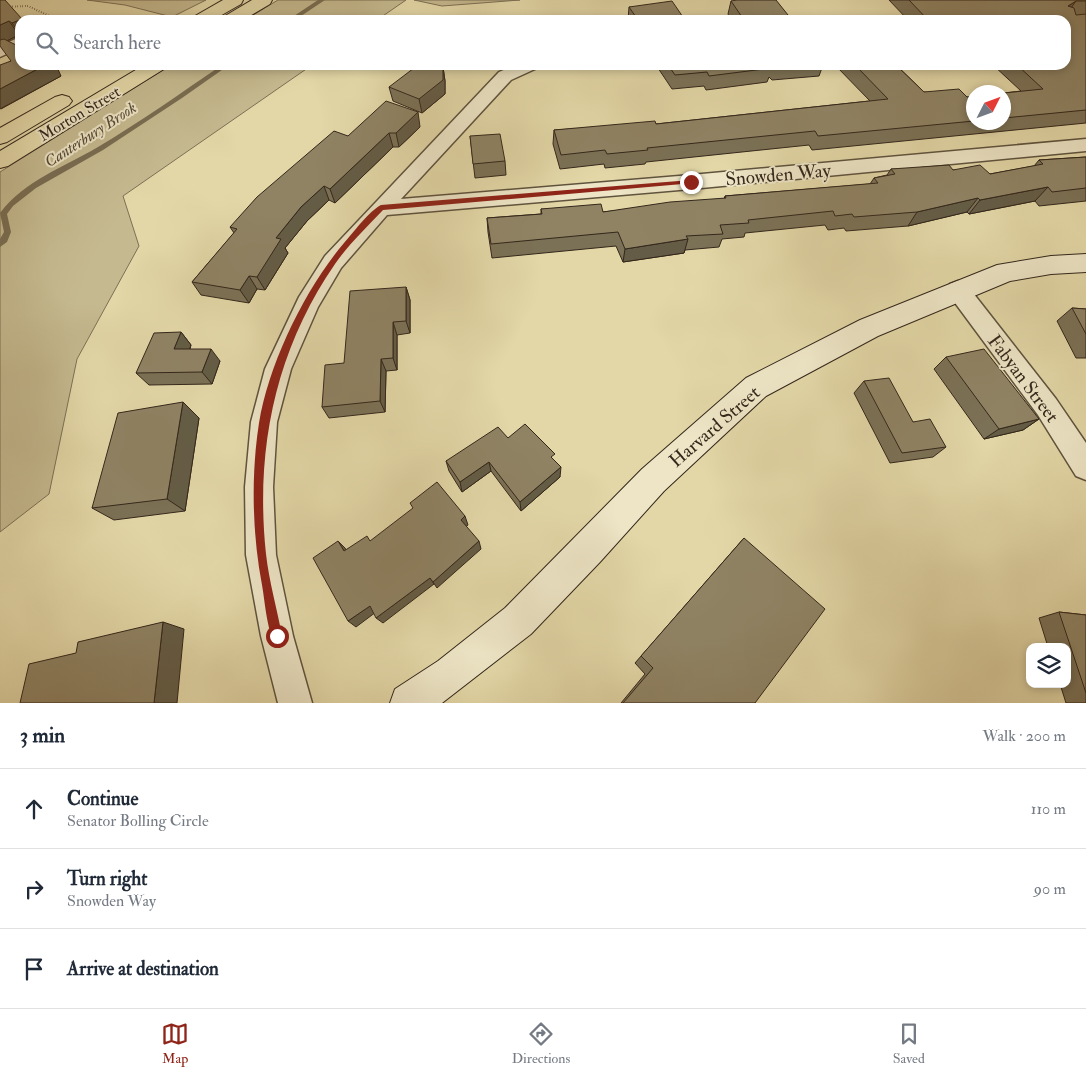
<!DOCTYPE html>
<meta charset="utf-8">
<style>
:root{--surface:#fff;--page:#f2f2f3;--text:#1f2937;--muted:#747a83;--line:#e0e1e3;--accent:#8f2418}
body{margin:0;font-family:"IM FELL Double Pica",serif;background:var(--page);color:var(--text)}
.controls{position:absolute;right:15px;bottom:15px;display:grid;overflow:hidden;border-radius:10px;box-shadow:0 2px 8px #0003}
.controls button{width:45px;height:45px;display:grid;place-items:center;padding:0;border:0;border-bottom:1px solid var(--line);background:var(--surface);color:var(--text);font:25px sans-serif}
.compass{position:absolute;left:966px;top:85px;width:45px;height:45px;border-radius:50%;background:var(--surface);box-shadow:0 2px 8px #0003;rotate:48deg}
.stop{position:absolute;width:15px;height:15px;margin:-11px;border:4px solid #8f2418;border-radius:50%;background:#fff}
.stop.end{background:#8f2418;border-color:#fff;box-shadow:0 1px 5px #0008}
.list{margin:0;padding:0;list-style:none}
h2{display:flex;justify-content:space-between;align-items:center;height:65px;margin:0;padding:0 20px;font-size:21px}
h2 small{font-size:16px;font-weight:400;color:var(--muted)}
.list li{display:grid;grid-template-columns:32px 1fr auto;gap:15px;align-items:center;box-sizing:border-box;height:80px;padding:0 20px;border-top:1px solid var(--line)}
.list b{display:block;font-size:19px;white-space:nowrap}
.list p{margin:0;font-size:16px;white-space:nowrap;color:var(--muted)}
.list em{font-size:16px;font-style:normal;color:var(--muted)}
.icon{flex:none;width:28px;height:28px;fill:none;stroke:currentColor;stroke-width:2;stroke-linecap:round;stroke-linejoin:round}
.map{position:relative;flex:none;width:1086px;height:703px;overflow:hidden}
.search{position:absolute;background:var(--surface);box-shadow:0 2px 8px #0003;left:15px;right:15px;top:15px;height:55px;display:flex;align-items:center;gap:12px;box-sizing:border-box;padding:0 18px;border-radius:15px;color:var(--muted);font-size:19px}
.sheet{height:305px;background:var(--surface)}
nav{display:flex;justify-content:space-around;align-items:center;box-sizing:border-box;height:70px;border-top:1px solid var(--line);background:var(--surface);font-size:14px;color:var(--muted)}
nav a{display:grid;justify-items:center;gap:2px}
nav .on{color:var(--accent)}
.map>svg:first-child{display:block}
.green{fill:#c5b98f;stroke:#7c7055}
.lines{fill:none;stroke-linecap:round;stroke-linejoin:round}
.stream{fill:#796d52;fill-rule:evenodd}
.minor-casing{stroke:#5f533e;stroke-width:3}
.secondary-casing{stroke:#33271b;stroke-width:2}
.trunk-casing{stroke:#33271b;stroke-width:2}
.path{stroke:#33271b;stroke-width:2;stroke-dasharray:0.5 2;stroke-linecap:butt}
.minor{fill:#ede5c6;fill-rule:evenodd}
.secondary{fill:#ede5c6;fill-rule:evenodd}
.trunk{fill:#e3d7a7;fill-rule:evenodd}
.wall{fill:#7b7156;stroke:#33271b}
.shaded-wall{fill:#645c46;stroke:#33271b}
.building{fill:#8f8364;stroke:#33271b}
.route{fill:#8f2418}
.labels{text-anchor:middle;stroke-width:4;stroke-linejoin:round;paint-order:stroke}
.far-street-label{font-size:16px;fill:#33271b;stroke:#ede5c6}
.far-water-label{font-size:16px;font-style:italic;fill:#564a37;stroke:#ede5c6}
.street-label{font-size:19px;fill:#33271b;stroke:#ede5c6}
</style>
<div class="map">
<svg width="1086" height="703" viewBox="0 0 1086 703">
<rect width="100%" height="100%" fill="#e3d7a7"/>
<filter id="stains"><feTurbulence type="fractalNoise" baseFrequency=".004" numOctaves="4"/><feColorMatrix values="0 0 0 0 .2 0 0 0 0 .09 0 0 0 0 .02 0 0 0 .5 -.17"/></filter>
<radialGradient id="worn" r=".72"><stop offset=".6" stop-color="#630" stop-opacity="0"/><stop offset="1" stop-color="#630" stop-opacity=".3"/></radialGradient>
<!-- green -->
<path class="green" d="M 87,0 L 206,0 L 172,17 L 125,5 Z
M 278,0 L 406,0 L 377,20 L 245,20 Z
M 414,0 L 520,0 L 442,6 Z
M 171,65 L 312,65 L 123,196 L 139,246 L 77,359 L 49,494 L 0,532 L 0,172 Z"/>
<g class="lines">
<!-- stream -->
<path class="stream" d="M 318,0 L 325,0 L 295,20 L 288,20 Z
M 222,65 L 229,65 L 182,98 L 103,150 L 36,188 L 13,206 L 7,214 L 11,232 L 7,242 L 0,247 L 0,239 L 4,232 L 0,213 C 24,181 64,167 98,147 C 140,122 181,93 222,65 Z"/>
<!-- minor casing -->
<g class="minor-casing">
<path id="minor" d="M 20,37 L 20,48 L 0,57 L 0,46 Z
M 515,65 L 537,65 L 535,69 L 511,80 L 401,199 L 691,175 L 1086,139 L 1086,151 L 691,189 L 387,215 L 341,268 L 318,307 L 291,369 L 277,422 L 273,487 L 276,555 L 293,636 L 312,703 L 278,703 L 261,636 L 246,555 L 245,487 L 251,422 L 265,369 L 299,297 L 325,256 L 499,72 Z
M 958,281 L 966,284 L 1056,399 L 1086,443 L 1086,480 L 1076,476 L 1038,415 L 950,296 L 946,290 L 950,284 Z"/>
</g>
<!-- secondary casing -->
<g class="secondary-casing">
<path id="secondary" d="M 1086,254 L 1086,272 L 1051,274 L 1010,281 L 878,336 L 766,396 L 664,491 L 600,562 L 531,634 L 442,703 L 390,703 L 395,689 L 438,661 L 505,608 L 642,469 L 746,378 L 860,320 L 997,265 L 1051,256 Z"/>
</g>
<!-- trunk casing -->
<g class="trunk-casing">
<path id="trunk" d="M 223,0 L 243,0 L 241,4 L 213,20 L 192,20 L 195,16 Z
M 252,0 L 272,0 L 270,4 L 243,20 L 222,20 L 225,16 Z
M 144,65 L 166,65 L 164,69 L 8,166 L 0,168 L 0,151 Z
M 62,95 L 69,97 L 72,101 L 69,105 L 7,142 L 0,144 L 0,128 L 55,97 Z"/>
</g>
<!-- path -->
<path class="path" d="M 0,7 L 28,6 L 58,20"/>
<!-- minor -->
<use href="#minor" class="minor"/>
<!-- secondary -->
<use href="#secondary" class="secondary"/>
<!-- trunk -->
<use href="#trunk" class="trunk"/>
</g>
<!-- wall -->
<path class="wall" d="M 0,0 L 20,20 L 20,36 L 19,35 L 7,41 L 61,76 L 1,109 L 11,61 Z
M 889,0 L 1086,0 L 1086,123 L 812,150 L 809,145 L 646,162 L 645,164 L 605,168 L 604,164 L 560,169 L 553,144 L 554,130 L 656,124 L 870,101 L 835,65 L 896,65 L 924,92 L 967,97 L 974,97 L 974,122 L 1004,122 L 1004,93 L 1021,91 L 993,65 L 1066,65 L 1066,20 L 908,20 Z
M 731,1 L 792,20 L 731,20 L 728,14 Z
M 629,7 L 685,20 L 628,20 Z
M 656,65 L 823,65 L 819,76 L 772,80 L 769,77 L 767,82 L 706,90 L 704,86 L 672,89 Z
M 949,65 L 967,65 L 950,66 Z
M 443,67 L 445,81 L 445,94 L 422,113 L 393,101 L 389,87 Z
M 420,127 L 399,147 L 393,147 L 335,203 L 329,200 L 307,221 L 285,248 L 288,253 L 265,290 L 257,289 L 249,303 L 201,295 L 192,282 L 234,233 L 230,227 L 348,136 Z
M 470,136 L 505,161 L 506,175 L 475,178 Z
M 1086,157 L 1086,201 L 1039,206 L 1035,201 L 969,214 L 967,212 L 908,226 L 846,231 L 844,228 L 828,230 L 825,225 L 745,233 L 744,237 L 722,239 L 719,247 L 685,250 L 684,253 L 623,262 L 616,246 L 492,258 L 488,232 L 487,218 L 541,214 L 541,209 L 603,212 L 724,199 L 725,196 L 870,184 L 874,178 L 887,175 L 891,169 L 953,170 L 990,174 L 1034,166 L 1039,160 Z
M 406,287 L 410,300 L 410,333 L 397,335 L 397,370 L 386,371 L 385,412 L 329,418 L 322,407 L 344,363 Z
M 1072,308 L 1086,309 L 1086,358 L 1076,358 L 1057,321 Z
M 181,332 L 191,345 L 190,349 L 220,361 L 212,384 L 149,385 L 136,373 Z
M 946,357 L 1039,419 L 1023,430 L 984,439 L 934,369 Z
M 864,381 L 913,422 L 946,447 L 933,457 L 890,463 L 854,393 Z
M 183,402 L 199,418 L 185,511 L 114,520 L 92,508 Z
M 508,438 L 554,460 L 560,477 L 521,511 L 491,471 L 462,492 L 449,471 L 446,461 Z
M 744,538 L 755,703 L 621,703 L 645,674 L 635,663 Z
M 1059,612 L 1086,615 L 1086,703 L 1066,703 L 1060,684 L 1067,684 L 1067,647 L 1048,647 L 1039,618 Z"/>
<!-- shaded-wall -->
<path class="shaded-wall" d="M 1076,1 L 1066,15 L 1068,6 Z
M 22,19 L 22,20 L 20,20 L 20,34 L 12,23 Z
M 9,21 L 19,35 L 0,44 L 0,25 Z
M 45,65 L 56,65 L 61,76 L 0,109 L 0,89 Z
M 443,67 L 445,81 L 445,94 L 422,113 L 419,99 Z
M 418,112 L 420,127 L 399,147 L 396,133 Z
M 389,133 L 393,147 L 335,203 L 330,189 Z
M 324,186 L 329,200 L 307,221 L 285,248 L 288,253 L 265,290 L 257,277 L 276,238 L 301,207 Z
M 1048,187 L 1035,201 L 969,214 L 980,200 Z
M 978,198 L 967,212 L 908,226 L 917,212 Z
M 688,239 L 684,253 L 623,262 L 625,249 Z
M 249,276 L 257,289 L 249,303 L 240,290 Z
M 406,287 L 410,300 L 410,333 L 406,321 Z
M 393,322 L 397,335 L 397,370 L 393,358 Z
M 181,332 L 191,345 L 185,361 L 174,349 Z
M 211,349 L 220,361 L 212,384 L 202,372 Z
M 381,359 L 386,371 L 385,412 L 380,401 Z
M 183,402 L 199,418 L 185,511 L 167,499 Z
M 1039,419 L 1023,430 L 984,439 L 999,429 Z
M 489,462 L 491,471 L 462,492 L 460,482 Z
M 561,467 L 560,477 L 521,511 L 520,502 Z
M 465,516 L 468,525 L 464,528 L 461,520 Z
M 338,541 L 345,548 L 351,558 L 344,551 Z
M 479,541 L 481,549 L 437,588 L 433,582 Z
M 430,578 L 434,584 L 383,623 L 376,618 Z
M 370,606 L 376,612 L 356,627 L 348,621 Z
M 163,622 L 184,629 L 177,703 L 154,703 Z"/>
<!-- building -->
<path class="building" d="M 0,0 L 5,0 L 22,19 L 12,23 L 9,21 L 0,25 Z
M 737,0 L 776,0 L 792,20 L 744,20 L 731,1 Z
M 909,0 L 1086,0 L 1086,1 L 1076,1 L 1068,6 L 1074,8 L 1076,15 L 1086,14 L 1086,110 L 1004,118 L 1004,93 L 1043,89 L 1017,65 L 1066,65 L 1066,20 L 928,20 Z
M 672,1 L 685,20 L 638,20 L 629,7 Z
M 4,39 L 20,47 L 20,65 L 45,65 L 0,89 L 0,65 L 11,61 L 0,46 L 0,40 Z
M 418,65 L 437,65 L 443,67 L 443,80 L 419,99 L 389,87 Z
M 668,65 L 770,65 L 772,68 L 709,76 L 707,72 L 675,75 Z
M 775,65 L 789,65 L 776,66 Z
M 855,65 L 896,65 L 924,92 L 959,89 L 967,97 L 974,97 L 974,121 L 818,136 L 815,131 L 647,148 L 648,150 L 607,154 L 605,150 L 561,155 L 554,130 L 655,121 L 656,124 L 888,99 Z
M 386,101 L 418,112 L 396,133 L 389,133 L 330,189 L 324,186 L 301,207 L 276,238 L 281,239 L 257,277 L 249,276 L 240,290 L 192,282 L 237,229 L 230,227 L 257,197 L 334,131 L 348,136 Z
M 500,134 L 505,161 L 473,164 L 470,136 Z
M 1086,157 L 1086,188 L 1052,192 L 1048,187 L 980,200 L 978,198 L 917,212 L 854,217 L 852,214 L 835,216 L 833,211 L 748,220 L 749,223 L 720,225 L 723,234 L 686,236 L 688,239 L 625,249 L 618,232 L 491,244 L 487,218 L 542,214 L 541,209 L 601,204 L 603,212 L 670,202 L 726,198 L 725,196 L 878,183 L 874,178 L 895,174 L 891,169 L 949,165 L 953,170 L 980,165 L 990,174 L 1043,164 L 1039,160 Z
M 406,287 L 406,321 L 393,322 L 393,358 L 381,359 L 380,401 L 322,407 L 325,365 L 344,363 L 350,291 Z
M 1072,308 L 1086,309 L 1086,334 Z
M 181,332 L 174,349 L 211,349 L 202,372 L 136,373 L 154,333 Z
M 984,349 L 1039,419 L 999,429 L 946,357 Z
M 889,378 L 913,422 L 930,419 L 946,447 L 902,453 L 864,381 Z
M 183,402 L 167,499 L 92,508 L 118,413 Z
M 525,424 L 555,454 L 551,457 L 561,467 L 520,502 L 489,462 L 460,482 L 446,461 L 498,427 L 508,438 Z
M 437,482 L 465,516 L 461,520 L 479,541 L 433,582 L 430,578 L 376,618 L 370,606 L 348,621 L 313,558 L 338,541 L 344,551 L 367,536 L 370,541 L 413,508 L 410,503 Z
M 744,538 L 825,609 L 755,703 L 623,703 L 653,668 L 641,656 Z
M 1059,612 L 1086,615 L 1086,693 Z
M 163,622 L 154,703 L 20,703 L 29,664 L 76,653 L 78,642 Z"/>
<!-- route -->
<path class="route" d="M 691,180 L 695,182 L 694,183 L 383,210 C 367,227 348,245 335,264 C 275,351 255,450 266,554 C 269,581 277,609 282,636 L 280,640 L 277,642 L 273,640 C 266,623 265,602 262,585 C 252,532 251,475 259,423 C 269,363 305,289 344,243 C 353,233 369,211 381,205 Z"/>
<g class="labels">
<!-- far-street labels -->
<g class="far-street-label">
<text transform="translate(79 113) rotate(-31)" y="6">Morton Street</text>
</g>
<!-- far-water labels -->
<g class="far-water-label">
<text transform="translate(90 134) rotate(-33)" y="6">Canterbury Brook</text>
</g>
<!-- street labels -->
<g class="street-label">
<text transform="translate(778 174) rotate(-5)" y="7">Snowden Way</text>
<text transform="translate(1024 378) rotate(53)" y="7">Fabyan Street</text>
<text transform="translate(714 426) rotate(-41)" y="7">Harvard Street</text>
</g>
</g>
<rect width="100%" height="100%" filter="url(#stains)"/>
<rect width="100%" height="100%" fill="url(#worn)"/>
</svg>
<div class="controls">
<button><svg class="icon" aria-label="layers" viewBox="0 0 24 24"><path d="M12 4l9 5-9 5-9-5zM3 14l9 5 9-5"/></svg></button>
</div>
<svg class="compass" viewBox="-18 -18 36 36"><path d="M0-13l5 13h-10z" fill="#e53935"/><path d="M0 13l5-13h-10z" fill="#747a83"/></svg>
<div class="stop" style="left:277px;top:636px"></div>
<div class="stop end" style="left:691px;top:182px"></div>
<div class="search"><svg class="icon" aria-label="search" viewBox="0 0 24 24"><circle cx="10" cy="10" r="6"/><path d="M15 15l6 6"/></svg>Search here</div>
</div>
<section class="sheet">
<h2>3 min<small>Walk · 200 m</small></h2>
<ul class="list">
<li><svg class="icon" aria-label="ahead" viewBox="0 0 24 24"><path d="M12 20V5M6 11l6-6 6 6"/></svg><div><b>Continue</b><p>Senator Bolling Circle</p></div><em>110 m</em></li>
<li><svg class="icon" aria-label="right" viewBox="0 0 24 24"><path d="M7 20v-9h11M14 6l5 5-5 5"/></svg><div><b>Turn right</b><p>Snowden Way</p></div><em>90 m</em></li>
<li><svg class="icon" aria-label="arrive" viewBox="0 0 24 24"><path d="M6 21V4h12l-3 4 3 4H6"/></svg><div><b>Arrive at destination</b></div></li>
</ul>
</section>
<nav>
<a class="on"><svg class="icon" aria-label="map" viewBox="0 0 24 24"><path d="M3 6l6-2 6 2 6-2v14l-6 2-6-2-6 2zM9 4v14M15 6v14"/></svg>Map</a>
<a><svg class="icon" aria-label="directions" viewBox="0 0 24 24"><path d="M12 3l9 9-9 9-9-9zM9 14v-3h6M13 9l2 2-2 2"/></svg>Directions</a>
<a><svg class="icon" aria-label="saved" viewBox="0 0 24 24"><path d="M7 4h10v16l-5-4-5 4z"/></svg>Saved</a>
</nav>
